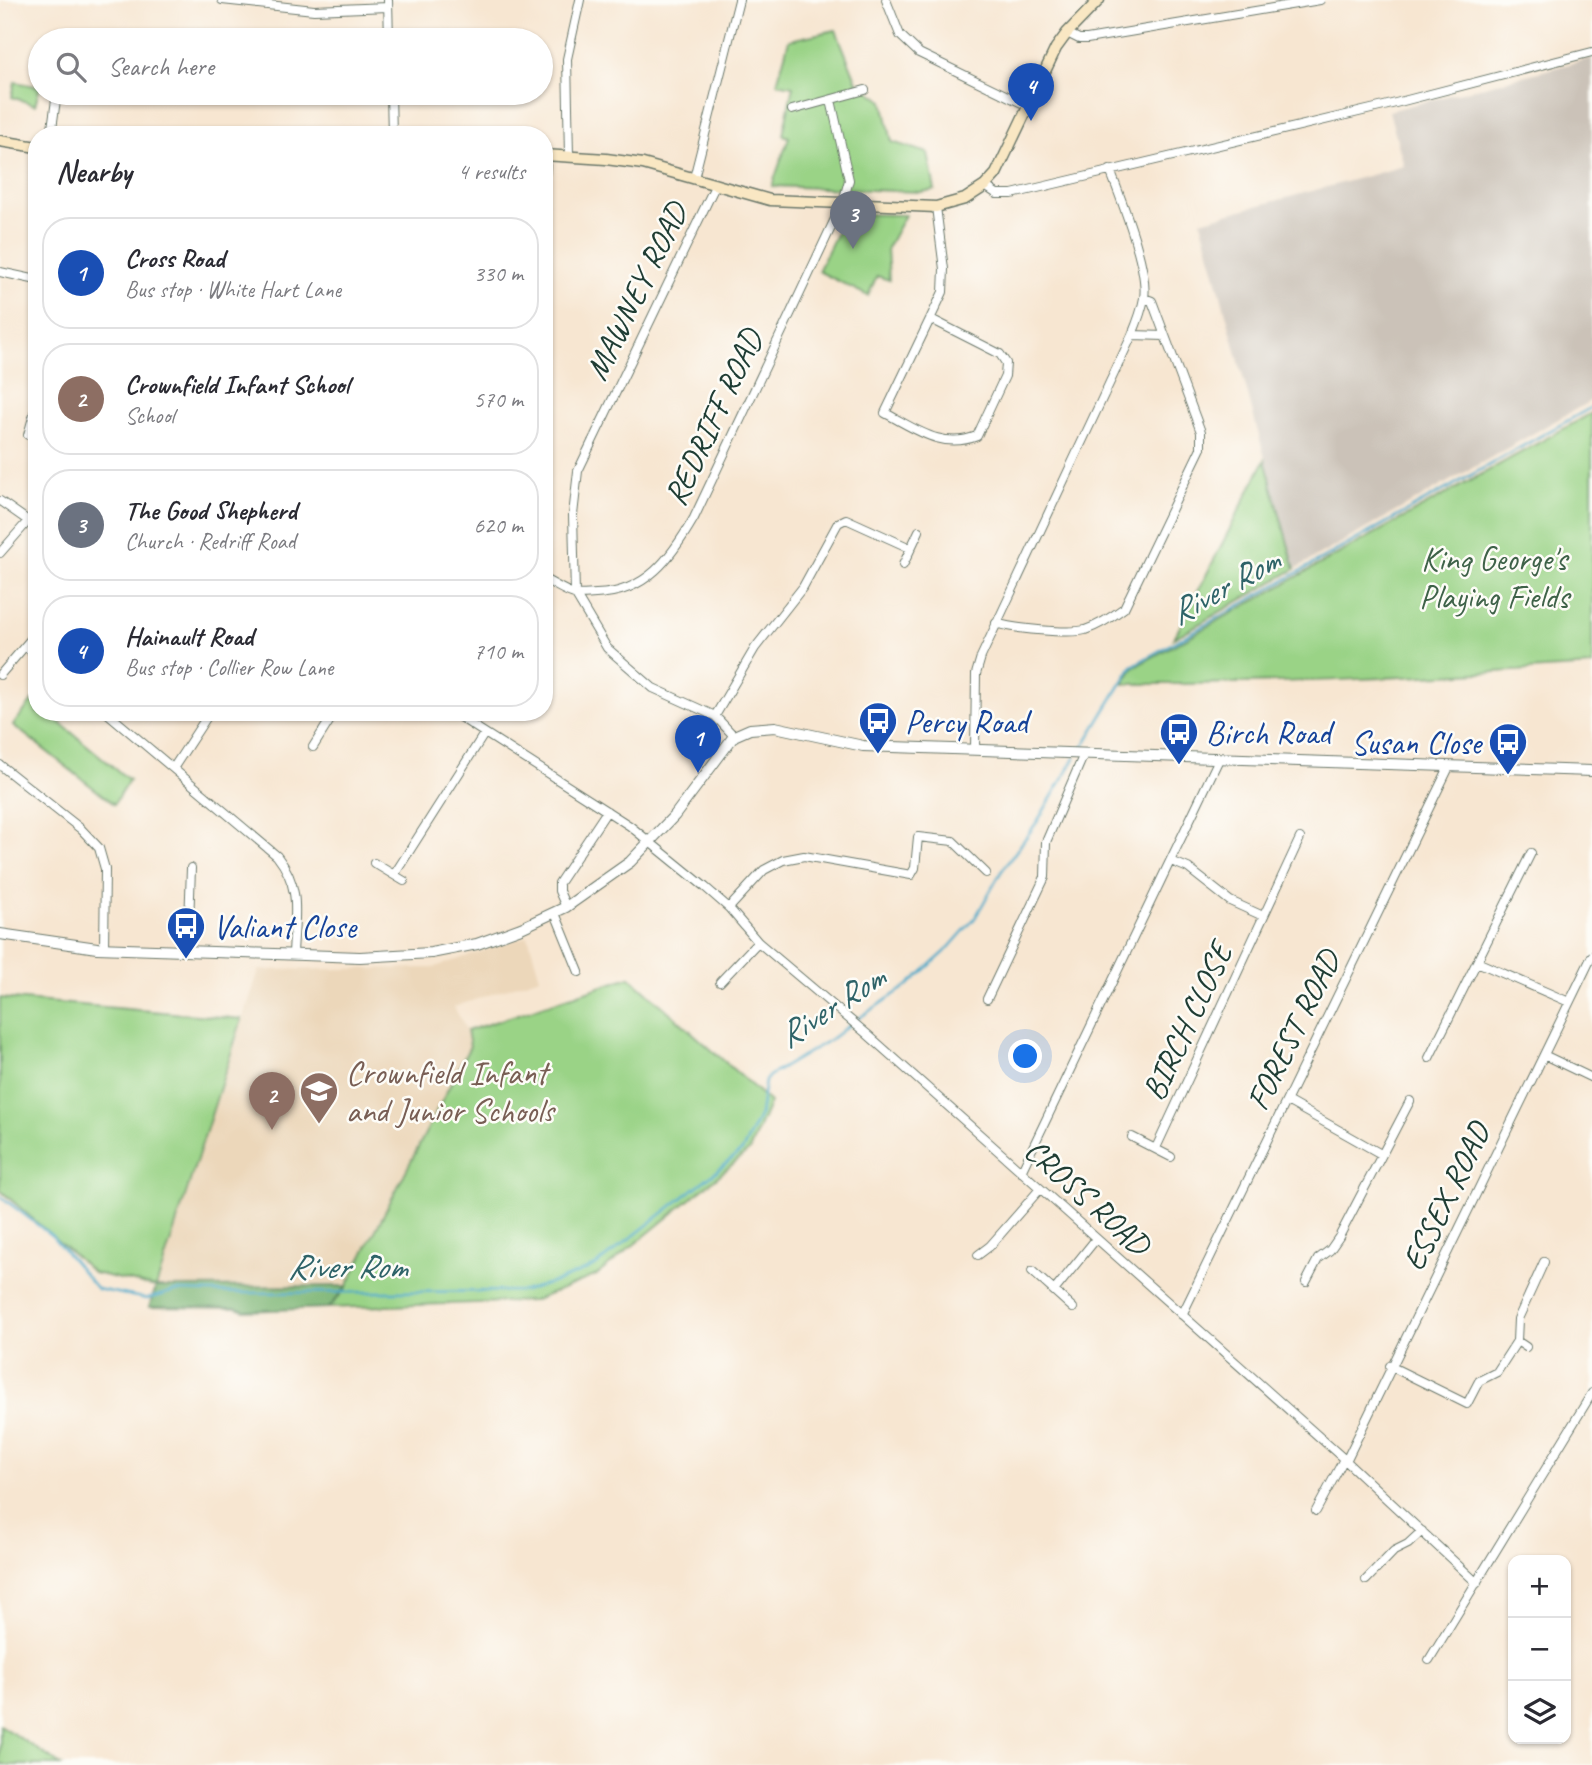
<!DOCTYPE html>
<meta charset="utf-8">
<style>
:root{--surface:#fff;--page:#f7f7f7;--text:#2b2b33;--muted:#7c7c81;--line:#e1e1e2;--accent:#ea580c}
body{margin:0;font-family:Caveat,sans-serif;background:var(--page);color:var(--text)}
.controls{position:absolute;right:21px;bottom:21px;display:grid;overflow:hidden;border-radius:14px;box-shadow:0 2px 5px #0004}
.controls button{width:63px;height:63px;display:grid;place-items:center;padding:0;border:0;border-bottom:2px solid var(--line);background:var(--surface);color:var(--text);font:35px sans-serif}
.you{position:absolute;left:1026px;top:1057px;width:24px;height:24px;margin:-18px;border:5px solid #fff;border-radius:50%;background:#1a73e8;box-shadow:0 0 0 10px #1a73e833}
.badge{display:grid;place-items:center;width:46px;height:46px;border-radius:50%;background:var(--accent);color:#fff;font-size:23px;font-weight:700}
.pin{position:absolute;translate:-50% -58px;filter:drop-shadow(0 2px 4px #0008)}
.pin::after{content:'';position:absolute;top:37px;width:24px;height:21px;background:inherit;clip-path:polygon(0 0,100% 0,50% 100%)}
.list{margin:0;padding:0;list-style:none}
h2{display:flex;justify-content:space-between;align-items:center;height:91px;margin:0;padding:0 28px;font-size:30px}
h2 small{font-size:23px;font-weight:400;color:var(--muted)}
.list li{display:grid;grid-template-columns:46px 1fr auto;gap:21px;align-items:center;box-sizing:border-box;height:112px;margin:0 14px 14px;padding:0 14px;border:2px solid var(--line);border-radius:28px}
.list b{display:block;font-size:26px;white-space:nowrap}
.list p{margin:0;font-size:23px;white-space:nowrap;color:var(--muted)}
.list em{font-size:23px;font-style:normal;color:var(--muted)}
.icon{flex:none;width:38px;height:38px;fill:none;stroke:currentColor;stroke-width:2;stroke-linecap:round;stroke-linejoin:round}
.map{position:relative;flex:none;width:1592px;height:1765px;overflow:hidden}
.search{position:absolute;background:var(--surface);box-shadow:0 2px 5px #0004;left:28px;top:28px;width:525px;height:77px;display:flex;align-items:center;gap:18px;box-sizing:border-box;padding:0 24px;border-radius:38px;color:var(--muted);font-size:26px}
.panel{position:absolute;background:var(--surface);box-shadow:0 2px 5px #0004;left:28px;top:126px;width:525px;height:595px;border-radius:28px}
.map>svg:first-child{display:block}
.built{fill:#ecd7ba}
.industrial{fill:#cbc2b8}
.green{fill:#9ad386;stroke:#5c885d;stroke-width:2}
.forest{fill:#7bb573;stroke:#4d7954;stroke-width:2}
.lines{fill:none;stroke-linecap:round;stroke-linejoin:round}
.stream{stroke:#4aa9c9;stroke-width:2.5}
.minor-casing{stroke:#6b786b;stroke-width:10}
.tertiary-casing{stroke:#6b786b;stroke-width:12}
.secondary-casing{stroke:#6b786b;stroke-width:13}
.minor{stroke:#fff;stroke-width:8}
.tertiary{stroke:#fff;stroke-width:10}
.secondary{stroke:#f9e7c3;stroke-width:10}
.labels{text-anchor:middle;stroke-width:5;stroke-linejoin:round;paint-order:stroke}
.street-label{font-size:33px;fill:#1f3d34;stroke:#fdfcf7}
.park-label{font-size:33px;fill:#3e6248;stroke:#fdfcf7}
.transit-label{font-size:33px;fill:#164399;stroke:#fdfcf7;text-anchor:start}
.education-label{font-size:33px;fill:#785e54;stroke:#fdfcf7;text-anchor:start}
.water-label{font-size:35px;font-style:italic;fill:#2e6368;stroke:#fdfcf7}
</style>
<div class="map">
<svg width="1592" height="1765" viewBox="0 0 1592 1765">
<rect width="100%" height="100%" fill="#fdfcf7"/>
<filter id="ink" filterUnits="userSpaceOnUse"><feTurbulence type="fractalNoise" baseFrequency=".0143" numOctaves="2"/><feDisplacementMap in="SourceGraphic" scale="14" xChannelSelector="R" yChannelSelector="G"/><feConvolveMatrix kernelMatrix="1 2 1 2 8 2 1 2 1" color-interpolation-filters="sRGB"/></filter>
<filter id="wash" filterUnits="userSpaceOnUse"><feTurbulence type="fractalNoise" baseFrequency=".00686" numOctaves="4" result="noise"/><feDisplacementMap in="SourceGraphic" scale="28" xChannelSelector="R" yChannelSelector="G"/><feGaussianBlur stdDeviation="1.57" result="paint"/><feColorMatrix in="noise" values="0 0 0 0 0 0 0 0 0 0 0 0 0 0 0 0 0 1.4 0 .05"/><feComposite in="paint" operator="in"/></filter>
<g filter="url(#wash)">
<rect width="100%" height="100%" fill="#f7e6d1"/>
<!-- built -->
<path class="built" d="M 528,936 L 540,977 L 454,1007 L 467,1031 L 470,1046 L 346,1288 L 156,1287 L 259,970 L 432,968 Z"/>
<!-- industrial -->
<path class="industrial" d="M 1592,58 L 1592,400 L 1295,569 L 1201,221 L 1404,166 L 1389,111 Z"/>
<!-- green -->
<path class="green" d="M 836,30 L 857,82 L 883,101 L 892,142 L 928,153 L 935,190 L 920,192 L 772,186 L 789,137 L 783,135 L 793,86 L 777,83 L 789,40 Z
M 15,82 L 40,87 L 35,105 L 12,97 Z
M 846,214 L 905,215 L 887,248 L 889,280 L 877,276 L 868,296 L 818,271 Z
M 1592,413 L 1592,666 C 1436,676 1280,685 1124,684 L 1133,668 Z
M 1265,460 L 1295,569 L 1174,638 Z
M 33,700 L 37,704 L 37,712 L 47,712 L 129,780 L 114,804 L 13,725 Z
M 630,977 L 770,1102 L 749,1151 L 597,1275 L 533,1301 L 329,1308 L 346,1288 L 470,1046 L 467,1031 Z
M 0,998 L 242,1019 L 156,1287 L 94,1273 L 0,1190 Z
M 0,1725 L 61,1765 L 0,1765 Z"/>
<!-- forest -->
<path class="forest" d="M 347,1286 L 329,1308 L 244,1311 L 236,1308 L 149,1307 L 156,1287 Z"/>
<g class="lines">
<!-- stream -->
<path class="stream" d="M 1081,750 L 1132,666 L 1592,407
M 856,1020 L 907,986 L 945,952 L 975,918 L 1001,872 L 1037,822 L 1075,758
M 0,1196 L 52,1236 L 97,1289 L 147,1299 L 175,1291 L 246,1293 L 524,1291 L 558,1281 L 595,1266 L 742,1151 L 760,1115 L 765,1081 L 769,1076 L 831,1039 L 851,1024"/>
</g>
</g>
<g filter="url(#ink)">
<g class="lines">
<!-- minor casing -->
<g class="minor-casing">
<path id="minor" d="M 222,0 L 314,10 L 388,7
M 388,0 L 389,40
M 886,0 L 900,35 L 919,53 L 1028,106
M 1067,33 L 1079,39 L 1087,39 L 1320,0
M 391,93 L 392,135
M 792,110 L 865,90
M 51,135 L 57,93
M 569,156 L 567,59 L 580,0
M 694,178 L 739,0
M 716,184 L 578,471 L 573,515 L 575,594 L 597,631 L 607,648 L 653,688 L 715,716 L 734,736
M 985,186 L 997,194 L 1012,194 L 1384,106 L 1592,52
M 544,187 L 547,155
M 0,272 L 37,280
M 931,319 L 1000,354 L 1006,363 L 1005,376 L 977,436 C 942,450 916,429 885,413 L 943,292 L 944,269 L 936,207
M 1132,335 L 1165,336
M 28,435 L 37,403
M 0,501 L 37,527
M 0,553 L 29,520
M 903,565 L 919,531
M 544,579 C 554,584 564,591 574,594 C 580,596 589,594 596,594 C 646,593 671,558 694,518 L 843,202 L 849,180 L 831,100
M 996,623 C 1013,629 1069,634 1085,630 C 1100,625 1112,617 1124,608 L 1201,448 L 1201,432 L 1152,301 L 1144,298
M 25,646 L 37,656
M 0,675 L 37,632
M 106,712 L 277,856 C 303,889 294,917 293,955
M 452,712 L 630,826 L 705,887 L 729,908 L 758,942 L 867,1034 L 1344,1459 L 1477,1583
M 715,716 L 755,648 L 803,587 L 838,523 L 846,519 L 910,548
M 313,747 L 335,712
M 975,750 L 976,674 L 981,657 L 1132,335 C 1137,323 1142,310 1144,298 C 1149,269 1121,199 1110,170
M 0,765 L 81,829 L 99,848 L 105,869 L 104,949
M 174,767 L 210,712
M 1171,861 L 1188,868 L 1230,901 L 1263,916
M 374,863 L 404,881
M 394,875 L 484,734
M 566,907 L 559,891 L 559,883 L 607,811
M 729,908 L 764,870 L 783,860 L 804,856 L 911,875 L 915,868 L 918,837 L 953,841 L 986,873
M 555,913 L 579,972
M 188,951 L 191,868
M 1477,962 L 1569,1002
M 720,982 L 758,942
M 987,999 L 1045,877 L 1046,842 L 1084,754
M 1544,1055 L 1592,1078
M 1429,1058 L 1531,853
M 1287,1101 L 1381,1154
M 1132,1137 L 1171,1157
M 1156,1148 L 1300,838
M 1021,1172 L 1219,759
M 978,1255 L 990,1246 L 1040,1189
M 1032,1271 L 1073,1308
M 1306,1282 L 1318,1259 L 1330,1250 L 1339,1237 L 1410,1101
M 1054,1291 L 1096,1239
M 1182,1315 L 1449,767
M 1517,1341 L 1518,1319 L 1544,1262
M 1390,1366 L 1467,1404 L 1479,1381 L 1497,1372 L 1517,1341 L 1526,1347
M 1346,1461 L 1592,956
M 1316,1511 L 1344,1459
M 1366,1580 L 1394,1551 L 1408,1544 L 1422,1531
M 1429,1660 L 1592,1393"/>
</g>
<!-- tertiary casing -->
<g class="tertiary-casing">
<path id="tertiary" d="M 0,934 L 97,948 L 360,957 L 431,953 L 477,944 L 521,928 L 566,907 L 630,862 L 675,815 L 734,736 L 750,729 L 775,727 L 863,746 L 1592,771"/>
</g>
<!-- secondary casing -->
<g class="secondary-casing">
<path id="secondary" d="M 0,141 L 37,147
M 544,155 L 606,159 L 643,164 L 770,200 L 795,201 L 936,207 L 965,199 L 985,186 L 996,174 L 1056,48 L 1067,33 L 1099,0"/>
</g>
<!-- minor -->
<use href="#minor" class="minor"/>
<!-- tertiary -->
<use href="#tertiary" class="tertiary"/>
<!-- secondary -->
<use href="#secondary" class="secondary"/>
</g>
</g>
<!-- icons -->
<defs>
<g id="bus-pin" transform="scale(2.0125)"><path d="M0 17L-7.5 6A9.5 9.5 0 1 1 7.5 6Z" fill="#1a4fb4" stroke="#fdfcf7"/><path d="M-5-6H5V4H4V6H2V4H-2V6H-4V4H-5ZM-3.5-4V0h7V-4ZM-3.5 1.2v1.5H-2V1.2ZM2 1.2v1.5H3.5V1.2Z" fill="#fff"/></g>
<g id="school-pin" transform="scale(2.0125)"><path d="M0 17L-7.5 6A9.5 9.5 0 1 1 7.5 6Z" fill="#8d6e63" stroke="#fdfcf7"/><path d="M0-5L7-2L0 1L-7-2ZM-4 1L0 2.5L4 1V4Q0 6-4 4Z" fill="#fff"/></g>
</defs>
<g fill-rule="evenodd">
<use href="#bus-pin" x="878" y="721"/>
<use href="#bus-pin" x="1179" y="732"/>
<use href="#bus-pin" x="1508" y="742"/>
<use href="#bus-pin" x="186" y="926"/>
<use href="#school-pin" x="319" y="1091"/>
</g>
<g class="labels">
<!-- street labels -->
<g class="street-label">
<text transform="translate(635 291) rotate(-64)" y="12">MAWNEY ROAD</text>
<text transform="translate(712 417) rotate(-65)" y="12">REDRIFF ROAD</text>
<text transform="translate(1186 1021) rotate(-65)" y="12">BIRCH CLOSE</text>
<text transform="translate(1292 1030) rotate(-64)" y="12">FOREST ROAD</text>
<text transform="translate(1088 1196) rotate(42)" y="12">CROSS ROAD</text>
<text transform="translate(1445 1196) rotate(-64)" y="12">ESSEX ROAD</text>
</g>
<!-- park labels -->
<g class="park-label">
<text x="1494" y="570">King George's<tspan x="1494" dy="38">Playing Fields</tspan></text>
</g>
<!-- transit labels -->
<g class="transit-label">
<text x="905" y="733">Percy Road</text>
<text x="1206" y="744">Birch Road</text>
<text x="1481" y="754" text-anchor="end">Susan Close</text>
<text x="213" y="938">Valiant Close</text>
</g>
<!-- education labels -->
<g class="education-label">
<text x="346" y="1084">Crownfield Infant<tspan x="346" dy="38">and Junior Schools</tspan></text>
</g>
<!-- water labels -->
<g class="water-label">
<text transform="translate(1224 586) rotate(-29)" y="12">River Rom</text>
<text transform="translate(831 1006) rotate(-33)" y="12">River Rom</text>
<text x="347" y="1278">River Rom</text>
</g>
</g>
</svg>
<div class="controls">
<button>+</button>
<button>−</button>
<button><svg class="icon" aria-label="layers" viewBox="0 0 24 24"><path d="M12 4l9 5-9 5-9-5zM3 14l9 5 9-5"/></svg></button>
</div>
<div class="you"></div>
<div class="pin badge" style="left:698px;top:773px;background:#1a4fb4">1</div>
<div class="pin badge" style="left:272px;top:1130px;background:#8d6e63">2</div>
<div class="pin badge" style="left:853px;top:249px;background:#6b7280">3</div>
<div class="pin badge" style="left:1031px;top:121px;background:#1a4fb4">4</div>
<div class="search"><svg class="icon" aria-label="search" viewBox="0 0 24 24"><circle cx="10" cy="10" r="6"/><path d="M15 15l6 6"/></svg>Search here</div>
<section class="panel">
<h2>Nearby<small>4 results</small></h2>
<ul class="list">
<li><span class="badge" style="background:#1a4fb4">1</span><div><b>Cross Road</b><p>Bus stop · White Hart Lane</p></div><em>330 m</em></li>
<li><span class="badge" style="background:#8d6e63">2</span><div><b>Crownfield Infant School</b><p>School</p></div><em>570 m</em></li>
<li><span class="badge" style="background:#6b7280">3</span><div><b>The Good Shepherd</b><p>Church · Redriff Road</p></div><em>620 m</em></li>
<li><span class="badge" style="background:#1a4fb4">4</span><div><b>Hainault Road</b><p>Bus stop · Collier Row Lane</p></div><em>710 m</em></li>
</ul>
</section>
</div>
